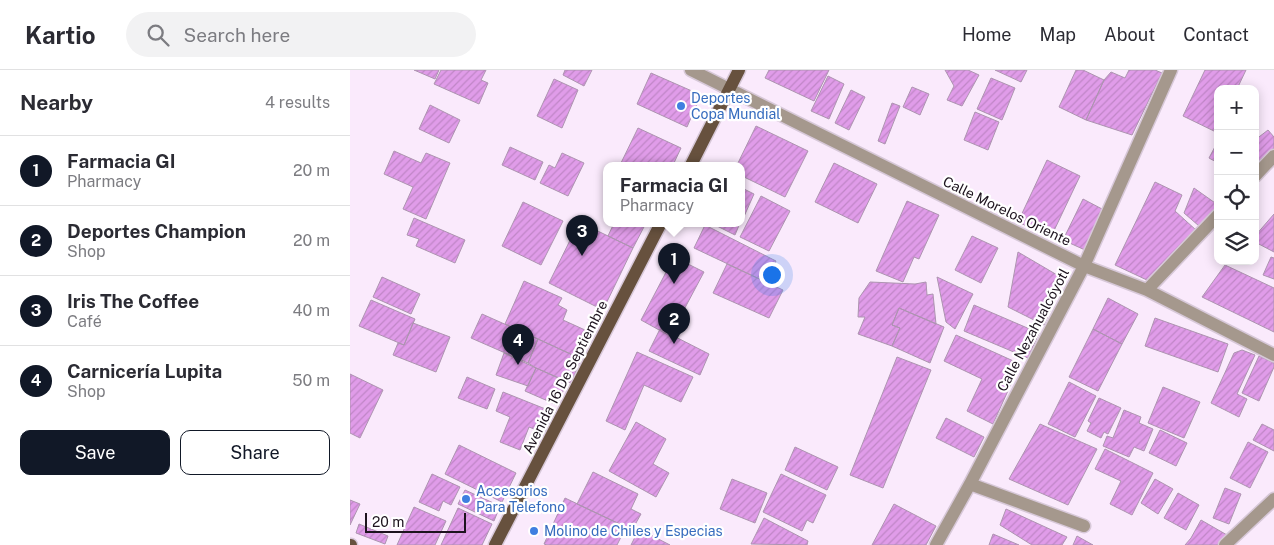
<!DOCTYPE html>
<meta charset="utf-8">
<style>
:root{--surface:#fff;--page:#f2f2f3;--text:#2b2b33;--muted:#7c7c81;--line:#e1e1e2;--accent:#111827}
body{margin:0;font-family:"Public Sans",sans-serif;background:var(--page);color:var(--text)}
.controls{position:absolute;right:15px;top:15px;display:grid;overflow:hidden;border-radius:10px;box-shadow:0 2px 12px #0003}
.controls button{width:45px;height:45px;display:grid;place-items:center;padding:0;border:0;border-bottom:1px solid var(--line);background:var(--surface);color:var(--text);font:25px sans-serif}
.scale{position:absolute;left:15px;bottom:12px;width:101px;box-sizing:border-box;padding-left:5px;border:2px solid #1d131e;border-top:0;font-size:14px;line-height:18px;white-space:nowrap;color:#1d131e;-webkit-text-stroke:4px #fff;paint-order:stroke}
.you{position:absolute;left:421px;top:204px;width:18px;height:18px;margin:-12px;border:4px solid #fff;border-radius:50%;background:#1a73e8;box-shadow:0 0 0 8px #1a73e833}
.badge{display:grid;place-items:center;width:32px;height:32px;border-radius:50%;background:var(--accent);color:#fff;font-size:16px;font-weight:700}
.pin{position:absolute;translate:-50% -41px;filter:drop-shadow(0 1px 2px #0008)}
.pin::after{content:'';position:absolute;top:26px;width:18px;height:15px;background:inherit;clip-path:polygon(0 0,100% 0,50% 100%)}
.popup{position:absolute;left:253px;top:92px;width:142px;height:65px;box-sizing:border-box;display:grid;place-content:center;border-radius:10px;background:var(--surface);filter:drop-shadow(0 1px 4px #0005);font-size:16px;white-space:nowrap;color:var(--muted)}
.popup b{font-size:19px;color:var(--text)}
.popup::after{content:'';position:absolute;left:50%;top:100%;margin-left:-10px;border:10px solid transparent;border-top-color:var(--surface)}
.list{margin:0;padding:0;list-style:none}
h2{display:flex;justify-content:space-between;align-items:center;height:65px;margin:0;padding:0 20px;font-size:21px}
h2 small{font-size:16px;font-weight:400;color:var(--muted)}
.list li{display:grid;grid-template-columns:32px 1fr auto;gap:15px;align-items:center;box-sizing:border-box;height:70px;padding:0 20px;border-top:1px solid var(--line)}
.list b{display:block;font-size:19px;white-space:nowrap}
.list p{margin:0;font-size:16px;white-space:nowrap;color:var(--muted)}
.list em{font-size:16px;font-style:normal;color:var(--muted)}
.actions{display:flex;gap:10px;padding:15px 20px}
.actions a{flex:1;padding:11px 0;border:1px solid var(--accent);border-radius:10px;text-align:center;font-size:18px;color:var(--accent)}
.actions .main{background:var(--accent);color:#fff}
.icon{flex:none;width:28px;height:28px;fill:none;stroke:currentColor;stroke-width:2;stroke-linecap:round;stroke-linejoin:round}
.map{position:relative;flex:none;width:924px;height:475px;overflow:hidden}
header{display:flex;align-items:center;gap:30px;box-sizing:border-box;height:70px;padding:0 25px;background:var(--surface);border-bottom:1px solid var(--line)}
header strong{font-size:24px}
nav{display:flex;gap:28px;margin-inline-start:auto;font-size:18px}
.search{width:350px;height:45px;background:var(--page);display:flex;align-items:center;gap:12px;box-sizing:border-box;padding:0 18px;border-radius:28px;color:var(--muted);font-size:19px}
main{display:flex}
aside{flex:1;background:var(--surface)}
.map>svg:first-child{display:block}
.building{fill:url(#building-hatch);stroke:#ad94b0}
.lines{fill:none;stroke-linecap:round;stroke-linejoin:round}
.minor-casing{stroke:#d7c8d8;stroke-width:15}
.major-casing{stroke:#d7c8d8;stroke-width:15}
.minor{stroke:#a5988d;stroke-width:12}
.major{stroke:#67513e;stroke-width:12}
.shop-dot{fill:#3f7fe0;stroke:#fff;stroke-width:2}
.labels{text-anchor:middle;stroke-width:4.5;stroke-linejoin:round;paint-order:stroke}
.shop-label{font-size:14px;fill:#366cbe;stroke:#fff;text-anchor:start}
.street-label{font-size:14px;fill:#1d131e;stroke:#fff}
</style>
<header>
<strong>Kartio</strong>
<div class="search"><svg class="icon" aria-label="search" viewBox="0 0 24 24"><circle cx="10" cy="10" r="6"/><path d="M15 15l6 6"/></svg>Search here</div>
<nav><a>Home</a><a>Map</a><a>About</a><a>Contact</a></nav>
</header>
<main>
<aside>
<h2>Nearby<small>4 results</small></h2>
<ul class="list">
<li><span class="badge">1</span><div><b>Farmacia GI</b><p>Pharmacy</p></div><em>20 m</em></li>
<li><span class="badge">2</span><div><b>Deportes Champion</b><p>Shop</p></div><em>20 m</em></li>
<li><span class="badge">3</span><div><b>Iris The Coffee</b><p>Café</p></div><em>40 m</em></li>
<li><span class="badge">4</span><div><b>Carnicería Lupita</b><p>Shop</p></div><em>50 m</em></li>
</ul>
<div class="actions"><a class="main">Save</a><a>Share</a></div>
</aside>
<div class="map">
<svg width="924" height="475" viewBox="0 0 924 475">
<defs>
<pattern id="building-hatch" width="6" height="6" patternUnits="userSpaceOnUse" patternTransform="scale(1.25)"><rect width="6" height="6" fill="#e09ce9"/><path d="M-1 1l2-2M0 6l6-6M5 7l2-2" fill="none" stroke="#c086c7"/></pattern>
</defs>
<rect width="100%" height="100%" fill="#faeafc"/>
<!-- building -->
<path class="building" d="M 64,0 L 89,0 L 85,9 Z
M 91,0 L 136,0 L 131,10 L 138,13 L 129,34 L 84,14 Z
M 215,0 L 242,0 L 234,16 L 213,5 Z
M 419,0 L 479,0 L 464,31 L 415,8 Z
M 595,0 L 618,0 L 629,5 L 612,36 L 597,30 L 604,16 Z
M 645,0 L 677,0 L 671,12 Z
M 726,0 L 733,0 L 754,10 L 736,50 L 709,37 Z
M 779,0 L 805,0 L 812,3 L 782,65 L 736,50 L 754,10 L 761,2 L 775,8 Z
M 855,0 L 896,0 L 887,19 L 868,19 L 866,62 L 833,46 Z
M 301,3 L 351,25 L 337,57 L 287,34 Z
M 478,6 L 494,14 L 479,49 L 461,41 Z
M 641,8 L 665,18 L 652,50 L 627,39 Z
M 204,9 L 228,20 L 212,58 L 187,46 Z
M 562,17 L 579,24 L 570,45 L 553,37 Z
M 501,20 L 515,27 L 499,60 L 485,53 Z
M 542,33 L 550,36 L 535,74 L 528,71 Z
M 80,35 L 110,50 L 99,73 L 69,59 Z
M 625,42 L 649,52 L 638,80 L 614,70 Z
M 406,56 L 458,81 L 435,127 L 392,106 L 392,95 L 387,95 Z
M 288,58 L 331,78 L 323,95 L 270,95 Z
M 918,60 L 924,67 L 924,78 L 905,94 L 905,70 Z
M 868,71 L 868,93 L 859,88 Z
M 160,77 L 193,92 L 185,110 L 152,95 Z
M 44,81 L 71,93 L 76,83 L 100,93 L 76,149 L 53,139 L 63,117 L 34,104 Z
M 212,83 L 234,93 L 218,126 L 190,113 L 199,95 L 205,98 Z
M 697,90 L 730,106 L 701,167 L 668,152 Z
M 484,93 L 527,114 L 508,153 L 465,132 Z
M 805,112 L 832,125 L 825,141 L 846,160 L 799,211 L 765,195 Z
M 392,118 L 404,124 L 392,151 Z
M 844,118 L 868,135 L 868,137 L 849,156 L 834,143 Z
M 411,126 L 440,141 L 419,181 L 390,167 Z
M 733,129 L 754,140 L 735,180 L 713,170 Z
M 557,131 L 589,145 L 569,189 L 564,187 L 553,212 L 526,201 Z
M 173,132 L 213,151 L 191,195 L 152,176 Z
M 924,144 L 924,182 L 905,172 L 905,166 Z
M 64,148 L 115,170 L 105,193 L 66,176 L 69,169 L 57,165 Z
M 229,152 L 283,178 L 253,240 L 199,213 Z
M 264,153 L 296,153 L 283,178 L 258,166 Z
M 361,153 L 390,153 L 385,165 Z
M 355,155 L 426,191 L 416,212 L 344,178 Z
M 622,166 L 648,178 L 631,213 L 605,200 Z
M 668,182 L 714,209 L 694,255 L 658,237 Z
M 324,187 L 354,202 L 320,266 L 291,250 Z
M 921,187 L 924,188 L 924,209 L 913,205 Z
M 377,194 L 433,220 L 419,248 L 363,223 Z
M 875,195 L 924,218 L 924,262 L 852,227 Z
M 32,207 L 70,224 L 61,244 L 23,227 Z
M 587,207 L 623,224 L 605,259 L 596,252 Z
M 174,211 L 212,228 L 208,235 L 217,240 L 213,250 L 235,260 L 223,285 L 155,254 Z
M 520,212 L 565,214 L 576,212 L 577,225 L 583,224 L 586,254 L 549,238 L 542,255 L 550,258 L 542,276 L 508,264 L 515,247 L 508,247 L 509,228 Z
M 758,228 L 788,244 L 772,274 L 743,259 Z
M 21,230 L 65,249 L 54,275 L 9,256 Z
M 624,235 L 689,263 L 678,288 L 614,261 Z
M 549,238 L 594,257 L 580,293 L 542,276 L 550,258 L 542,255 Z
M 132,244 L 188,269 L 178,293 L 121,268 Z
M 805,248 L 878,274 L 868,302 L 795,276 Z
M 63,253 L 100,267 L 86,302 L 43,285 L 48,273 L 54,275 Z
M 310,259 L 359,284 L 350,305 L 299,281 Z
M 743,259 L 772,274 L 748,321 L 719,307 Z
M 606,265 L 670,294 L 643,354 L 617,341 L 632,309 L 594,291 Z
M 188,269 L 231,289 L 221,313 L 186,298 L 178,293 Z
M 892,280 L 905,285 L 887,324 L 897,329 L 889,347 L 861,333 L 884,283 Z
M 287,282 L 343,307 L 331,332 L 294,315 L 275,360 L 256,351 Z
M 154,283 L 186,298 L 178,316 L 146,305 Z
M 909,286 L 924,293 L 924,297 L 909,331 L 892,323 Z
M 547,287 L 581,300 L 533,418 L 500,405 Z
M 186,298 L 217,312 L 207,335 L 175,321 Z
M 0,304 L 33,320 L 10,368 L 0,363 Z
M 117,307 L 145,319 L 137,339 L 108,328 Z
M 719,312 L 746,326 L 725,367 L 698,354 Z
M 813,317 L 850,332 L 834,368 L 798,353 Z
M 153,322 L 203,342 L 194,363 L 179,357 L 170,380 L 150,372 L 160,347 L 146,341 Z
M 749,328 L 771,338 L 758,364 L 754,362 L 751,368 L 737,361 L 741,353 L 738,351 Z
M 774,340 L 791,347 L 789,353 L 803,359 L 794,381 L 784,377 L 779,387 L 753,376 L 757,366 L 763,368 Z
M 596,348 L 634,367 L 624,387 L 586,368 Z
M 286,352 L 316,369 L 303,394 L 319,403 L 306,427 L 259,401 Z
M 690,354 L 747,379 L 718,435 L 659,409 Z
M 912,354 L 924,360 L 924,381 L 903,370 Z
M 810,360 L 837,373 L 826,396 L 799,383 Z
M 898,372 L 918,382 L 900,418 L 880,408 Z
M 109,375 L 166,403 L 152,432 L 95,404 Z
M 445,377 L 488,397 L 477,420 L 435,400 Z
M 755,379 L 803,403 L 782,445 L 760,434 L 771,411 L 745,399 Z
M 243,402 L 288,424 L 281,439 L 291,444 L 282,460 L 227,434 Z
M 82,404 L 110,417 L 101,435 L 93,431 L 89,441 L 69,432 Z
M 431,404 L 476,425 L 463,453 L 457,450 L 452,461 L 413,442 Z
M 382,409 L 417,423 L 405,453 L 370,439 Z
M 805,409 L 823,419 L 808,444 L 791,433 Z
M 875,418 L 891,424 L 879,454 L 863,448 Z
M 115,420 L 150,436 L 144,451 L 108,434 Z
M 828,423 L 849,435 L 836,460 L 814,448 Z
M 215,428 L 276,457 L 267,475 L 197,475 L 194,474 Z
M 0,430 L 10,434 L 0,455 Z
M 544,434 L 586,456 L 576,475 L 522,475 Z
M 64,437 L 96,451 L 85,475 L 47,475 Z
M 108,438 L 142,454 L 132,475 L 91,475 Z
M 656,439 L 717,467 L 712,475 L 682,475 L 650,455 Z
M 414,448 L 458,471 L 457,475 L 401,474 Z
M 851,450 L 877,465 L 867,475 L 835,475 L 841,468 Z
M 9,454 L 38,466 L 35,474 L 6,463 Z
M 289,459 L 320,475 L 281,475 Z
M 643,464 L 669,475 L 639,475 Z
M 727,466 L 743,475 L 723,475 Z"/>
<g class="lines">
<!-- minor casing -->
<g class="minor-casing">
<path id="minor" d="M 341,0 L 734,196 L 797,220 L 924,285
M 905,106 L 924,86
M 797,220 L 868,145
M 620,414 L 734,456
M 586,475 L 620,414 L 734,196 L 821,0
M 875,475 L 924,429"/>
</g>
<!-- major casing -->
<g class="major-casing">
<path id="major" d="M 341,95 L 389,0
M 0,475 L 1,475
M 145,475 L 311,153"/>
</g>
<!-- minor -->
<use href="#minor" class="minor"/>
<!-- major -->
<use href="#major" class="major"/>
</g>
<!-- markers -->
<g class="shop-dot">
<circle cx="331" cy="36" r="5"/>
<circle cx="116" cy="429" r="5"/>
<circle cx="184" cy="461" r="5"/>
</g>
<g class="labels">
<!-- shop labels -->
<g class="shop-label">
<text x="341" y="33">Deportes<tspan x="341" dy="16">Copa Mundial</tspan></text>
<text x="126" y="426">Accesorios<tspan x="126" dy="16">Para Telefono</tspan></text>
<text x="194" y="466">Molino de Chiles y Especias</text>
</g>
<!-- street labels -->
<g class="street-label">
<text transform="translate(657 141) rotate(26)" y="5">Calle Morelos Oriente</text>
<text transform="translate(683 260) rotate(-62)" y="5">Calle Nezahualcóyotl</text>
<text transform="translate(215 307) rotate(-63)" y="5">Avenida 16 De Septiembre</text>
</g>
</g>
</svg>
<div class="controls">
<button>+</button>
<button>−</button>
<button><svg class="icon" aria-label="locate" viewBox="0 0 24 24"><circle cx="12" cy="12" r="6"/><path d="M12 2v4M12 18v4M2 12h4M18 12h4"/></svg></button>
<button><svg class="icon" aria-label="layers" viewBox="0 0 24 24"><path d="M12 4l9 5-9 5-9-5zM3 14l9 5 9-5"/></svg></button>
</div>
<div class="scale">20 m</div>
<div class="you"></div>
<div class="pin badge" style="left:324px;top:214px">1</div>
<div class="popup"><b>Farmacia GI</b>Pharmacy</div>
<div class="pin badge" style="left:324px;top:274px">2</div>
<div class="pin badge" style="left:232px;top:186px">3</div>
<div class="pin badge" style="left:168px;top:295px">4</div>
</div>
</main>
